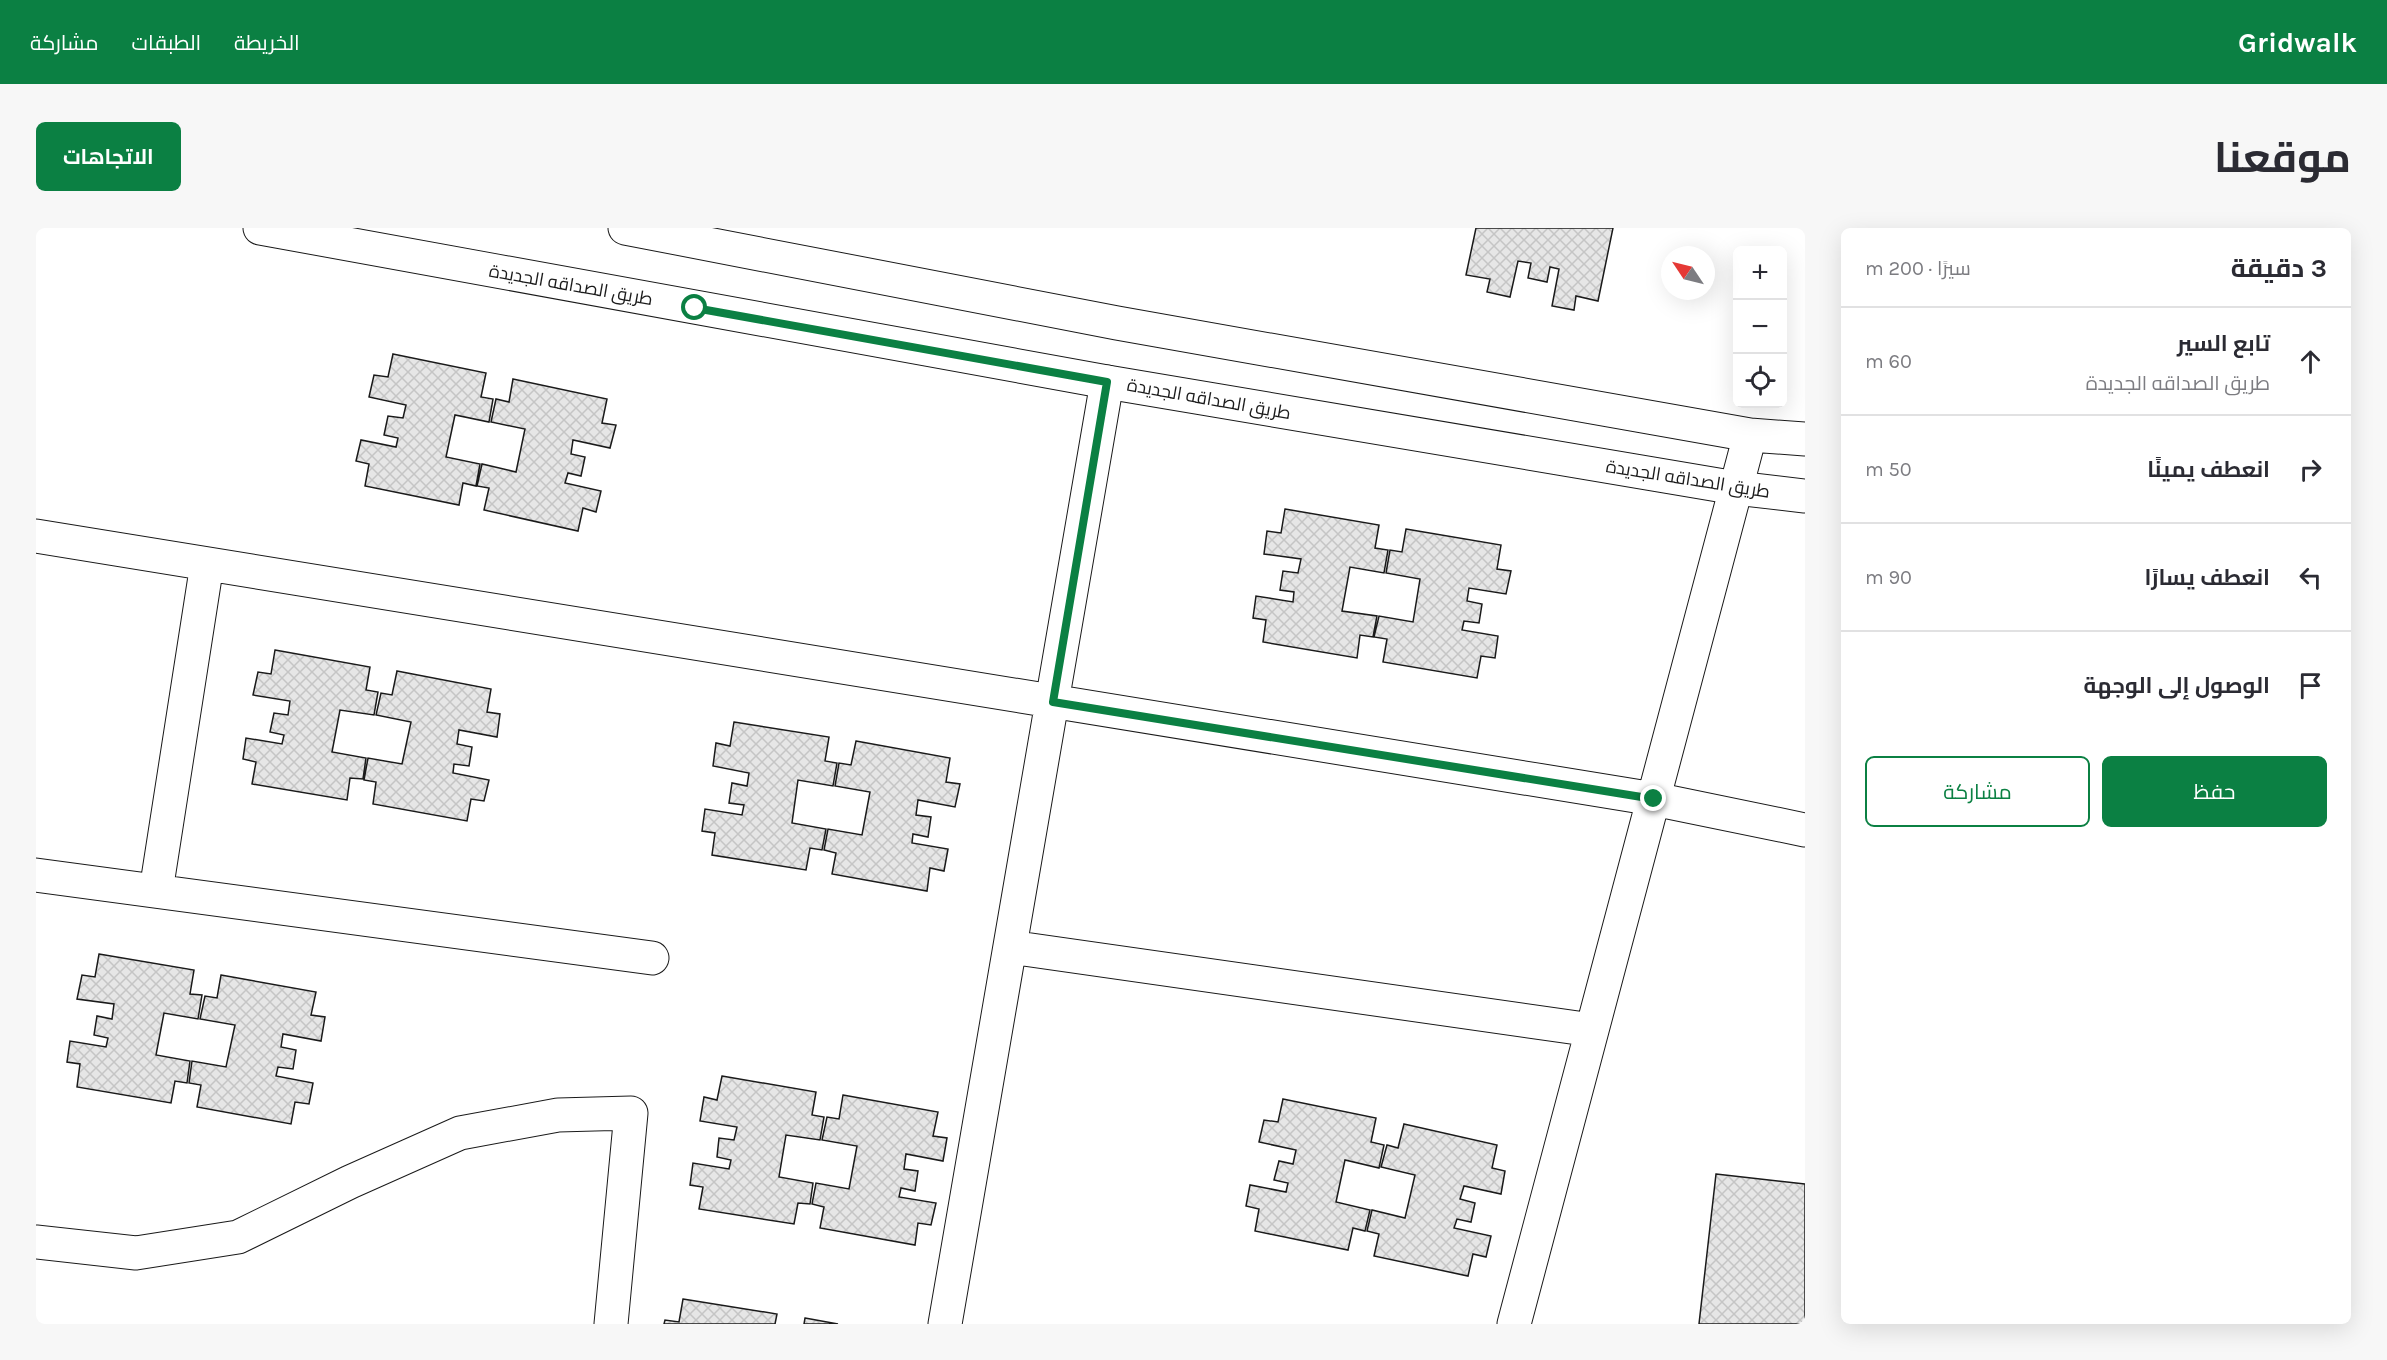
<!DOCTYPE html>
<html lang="ar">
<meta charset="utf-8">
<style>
:root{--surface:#fff;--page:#f7f7f7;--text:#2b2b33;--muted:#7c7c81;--line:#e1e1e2;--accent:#0b8043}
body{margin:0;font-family:Karla,Cairo,sans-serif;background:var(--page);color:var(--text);direction:rtl}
.controls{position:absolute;right:18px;top:18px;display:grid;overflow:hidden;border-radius:9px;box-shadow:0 6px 24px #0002}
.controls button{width:54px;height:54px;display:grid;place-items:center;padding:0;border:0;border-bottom:2px solid var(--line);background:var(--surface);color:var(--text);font:30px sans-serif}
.compass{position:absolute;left:1625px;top:18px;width:54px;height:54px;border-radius:50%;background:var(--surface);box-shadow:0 6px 24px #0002;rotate:305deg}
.stop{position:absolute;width:18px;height:18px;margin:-14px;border:4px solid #0b8043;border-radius:50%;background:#fff}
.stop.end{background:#0b8043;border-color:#fff;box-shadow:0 2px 6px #0008}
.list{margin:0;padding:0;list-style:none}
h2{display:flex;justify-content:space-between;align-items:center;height:78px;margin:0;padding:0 24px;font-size:26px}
h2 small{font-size:20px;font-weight:400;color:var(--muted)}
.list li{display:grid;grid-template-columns:39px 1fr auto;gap:18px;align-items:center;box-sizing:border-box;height:108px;padding:0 24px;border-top:2px solid var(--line)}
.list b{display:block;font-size:22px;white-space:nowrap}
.list p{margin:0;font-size:20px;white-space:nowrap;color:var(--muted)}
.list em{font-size:20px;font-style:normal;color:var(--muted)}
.actions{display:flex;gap:12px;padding:18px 24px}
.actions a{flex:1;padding:14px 0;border:2px solid var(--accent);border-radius:9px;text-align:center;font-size:21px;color:var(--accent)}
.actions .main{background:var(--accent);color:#fff}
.icon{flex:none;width:33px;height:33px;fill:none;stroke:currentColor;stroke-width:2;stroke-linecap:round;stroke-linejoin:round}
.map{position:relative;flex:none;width:1769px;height:1096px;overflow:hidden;direction:ltr;border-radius:9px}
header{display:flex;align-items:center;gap:36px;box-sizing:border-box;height:84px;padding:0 30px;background:var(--accent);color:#fff}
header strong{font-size:28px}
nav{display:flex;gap:33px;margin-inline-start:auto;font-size:21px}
.intro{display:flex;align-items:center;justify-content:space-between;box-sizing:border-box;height:144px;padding:0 36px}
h1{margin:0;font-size:42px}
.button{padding:15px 27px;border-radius:9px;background:var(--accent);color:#fff;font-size:21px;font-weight:700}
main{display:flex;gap:36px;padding:0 36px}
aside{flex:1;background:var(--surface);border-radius:9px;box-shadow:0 6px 24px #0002}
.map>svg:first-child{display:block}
.building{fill:url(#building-cross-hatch);stroke:#1a1a1a;stroke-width:1.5}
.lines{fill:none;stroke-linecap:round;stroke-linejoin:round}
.minor-casing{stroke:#1a1a1a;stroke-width:35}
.tertiary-casing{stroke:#1a1a1a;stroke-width:35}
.minor{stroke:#fff;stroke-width:33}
.tertiary{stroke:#fff;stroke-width:33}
.route{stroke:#0b8043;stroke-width:8}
.labels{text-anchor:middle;stroke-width:4.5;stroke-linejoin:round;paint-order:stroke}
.street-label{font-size:18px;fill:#1a1a1a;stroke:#fff}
</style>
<header>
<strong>Gridwalk</strong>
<nav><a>الخريطة</a><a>الطبقات</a><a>مشاركة</a></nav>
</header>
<div class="intro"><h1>موقعنا</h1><a class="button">الاتجاهات</a></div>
<main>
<aside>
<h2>3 دقيقة<small>سيرًا · 200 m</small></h2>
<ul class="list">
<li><svg class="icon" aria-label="ahead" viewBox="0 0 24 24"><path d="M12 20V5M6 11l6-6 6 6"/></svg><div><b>تابع السير</b><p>طريق الصداقه الجديدة</p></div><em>60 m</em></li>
<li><svg class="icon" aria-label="right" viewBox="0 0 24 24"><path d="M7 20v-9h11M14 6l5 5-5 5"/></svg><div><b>انعطف يمينًا</b></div><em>50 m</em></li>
<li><svg class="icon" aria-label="left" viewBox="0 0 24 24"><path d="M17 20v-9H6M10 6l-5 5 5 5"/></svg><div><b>انعطف يسارًا</b></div><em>90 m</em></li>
<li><svg class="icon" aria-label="arrive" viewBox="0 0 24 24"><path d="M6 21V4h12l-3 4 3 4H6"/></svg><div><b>الوصول إلى الوجهة</b></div></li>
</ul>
<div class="actions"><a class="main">حفظ</a><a>مشاركة</a></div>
</aside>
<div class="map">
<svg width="1769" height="1096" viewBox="0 0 1769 1096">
<defs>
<pattern id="building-cross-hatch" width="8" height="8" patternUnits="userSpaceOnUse" patternTransform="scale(1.5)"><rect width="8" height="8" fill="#e6e6e6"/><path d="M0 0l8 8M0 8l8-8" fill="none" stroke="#c5c5c5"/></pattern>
</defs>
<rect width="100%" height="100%" fill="#fff"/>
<!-- building -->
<path class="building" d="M 1440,0 L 1577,0 L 1562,73 L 1540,68 L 1538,82 L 1516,78 L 1523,41 L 1514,39 L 1511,54 L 1492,50 L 1495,35 L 1482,33 L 1474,69 L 1451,64 L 1454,51 L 1430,47 Z
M 357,126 L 450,145 L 445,169 L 457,171 L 453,194 L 419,187 L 410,229 L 444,236 L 440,258 L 427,255 L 423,277 L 329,258 L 333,236 L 320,233 L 325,212 L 360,219 L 362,210 L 348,207 L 352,188 L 367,190 L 370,177 L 333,169 L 338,147 L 352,149 Z
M 477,151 L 571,171 L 566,195 L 580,197 L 574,220 L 537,212 L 535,226 L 549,229 L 545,248 L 532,245 L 529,255 L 565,263 L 560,284 L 547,280 L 542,303 L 448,282 L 453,260 L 441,258 L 446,236 L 480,244 L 489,201 L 455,194 L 460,171 L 473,174 Z
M 1249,281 L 1343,297 L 1339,320 L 1352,322 L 1348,345 L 1314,339 L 1306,383 L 1341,388 L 1337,409 L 1324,407 L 1321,430 L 1227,414 L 1230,392 L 1217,390 L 1220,368 L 1257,374 L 1258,364 L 1244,362 L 1247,343 L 1262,345 L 1265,331 L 1228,326 L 1231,303 L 1245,305 Z
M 1370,301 L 1465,317 L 1461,341 L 1475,343 L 1470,366 L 1433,360 L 1431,373 L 1446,376 L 1443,395 L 1428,393 L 1426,402 L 1462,408 L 1459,430 L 1445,428 L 1441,450 L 1347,434 L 1351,411 L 1338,409 L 1343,388 L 1377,394 L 1384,351 L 1350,345 L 1354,322 L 1366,324 Z
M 239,422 L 334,439 L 330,462 L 342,464 L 338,487 L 304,482 L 296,524 L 330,530 L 327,551 L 314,550 L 311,572 L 216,556 L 220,534 L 207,531 L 210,510 L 246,516 L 248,507 L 234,504 L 238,485 L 252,487 L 254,473 L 217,467 L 222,444 L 235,446 Z
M 361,443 L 455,461 L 451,484 L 464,486 L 461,509 L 423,502 L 421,516 L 436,519 L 433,538 L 418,536 L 417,545 L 453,552 L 448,573 L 435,571 L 431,593 L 337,576 L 340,554 L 328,552 L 332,530 L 366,536 L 375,494 L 340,487 L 345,465 L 356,467 Z
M 698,494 L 793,509 L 789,533 L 801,535 L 797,558 L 762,552 L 756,595 L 790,601 L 786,622 L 774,620 L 770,642 L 676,627 L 679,605 L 666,603 L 669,581 L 706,587 L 708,577 L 693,575 L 696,555 L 711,558 L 713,545 L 677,538 L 680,515 L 694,518 Z
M 820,513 L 914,530 L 910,554 L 924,556 L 919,579 L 882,572 L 880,587 L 895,589 L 892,609 L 877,606 L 876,615 L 912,621 L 908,643 L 894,640 L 891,663 L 796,646 L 800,625 L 788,622 L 792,601 L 826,607 L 834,564 L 799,558 L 803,535 L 815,537 Z
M 63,726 L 158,742 L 154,766 L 166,767 L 162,791 L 128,785 L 120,827 L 154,833 L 151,855 L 139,853 L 135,875 L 41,859 L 44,836 L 31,834 L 34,813 L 70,819 L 72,810 L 58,807 L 61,788 L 76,791 L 78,776 L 41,771 L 46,747 L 59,749 Z
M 185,747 L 280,764 L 275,787 L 289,789 L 285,813 L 247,806 L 245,819 L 260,822 L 257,841 L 242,839 L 240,848 L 277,855 L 273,876 L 259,874 L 255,896 L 161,879 L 165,857 L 153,855 L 156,833 L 190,839 L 199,797 L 164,791 L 169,768 L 181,770 Z
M 686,848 L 780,864 L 776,887 L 788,889 L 784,912 L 750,907 L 743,949 L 777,955 L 774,976 L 762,975 L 758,996 L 663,981 L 667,959 L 654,957 L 657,935 L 693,941 L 695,932 L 681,929 L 683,910 L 698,912 L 701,899 L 664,893 L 668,869 L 681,872 Z
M 807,867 L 902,884 L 897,908 L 911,910 L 907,933 L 870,926 L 868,941 L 882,943 L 879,963 L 865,960 L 863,969 L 900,975 L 895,997 L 882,995 L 879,1017 L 784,1000 L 788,979 L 776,976 L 780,955 L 813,961 L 821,918 L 786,912 L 791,889 L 803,891 Z
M 1247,871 L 1340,890 L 1335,914 L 1348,917 L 1343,940 L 1309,932 L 1300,974 L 1334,982 L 1329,1003 L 1317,1000 L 1312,1022 L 1219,1003 L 1223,981 L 1210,978 L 1214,957 L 1250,964 L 1252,955 L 1238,952 L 1243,933 L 1257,936 L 1260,922 L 1223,914 L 1228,892 L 1242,894 Z
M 1368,896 L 1461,917 L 1456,940 L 1469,943 L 1465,966 L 1428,958 L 1424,971 L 1439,975 L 1435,994 L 1421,991 L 1418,1000 L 1455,1008 L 1450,1029 L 1437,1026 L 1432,1048 L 1338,1028 L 1343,1006 L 1331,1003 L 1336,982 L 1369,990 L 1379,947 L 1345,939 L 1351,917 L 1362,920 Z
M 1680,946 L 1769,956 L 1769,1096 L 1663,1096 Z
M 647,1071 L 741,1086 L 739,1096 L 628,1096 L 629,1092 L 643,1094 Z
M 769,1090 L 802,1096 L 768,1096 Z"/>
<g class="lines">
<!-- minor casing -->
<g class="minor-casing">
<path id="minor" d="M 0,308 L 1618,571 L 1769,602
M 0,647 L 616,730
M 120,663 L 171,336
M 974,719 L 1556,802
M 0,1014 L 100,1025 L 202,1009 L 314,954 L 424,905 L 522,887 L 595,885 L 575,1096
M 909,1096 L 1071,154
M 1478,1096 L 1700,260"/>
</g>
<!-- tertiary casing -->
<g class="tertiary-casing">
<path id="tertiary" d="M 224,0 L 1071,154 L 1700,260 L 1769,268
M 589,0 L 1081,95 L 1714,207 L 1769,211
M 1700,260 L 1714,207"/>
</g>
<!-- minor -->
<use href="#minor" class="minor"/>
<!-- tertiary -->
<use href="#tertiary" class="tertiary"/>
</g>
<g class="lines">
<!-- route -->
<path class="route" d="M 659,80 L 1071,154 L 1017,474 L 1618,571"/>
</g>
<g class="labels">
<!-- street labels -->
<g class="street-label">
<text transform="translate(535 57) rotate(10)" y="6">طريق الصداقه الجديدة</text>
<text transform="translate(1173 171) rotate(10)" y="6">طريق الصداقه الجديدة</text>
<text transform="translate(1652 251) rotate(9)" y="6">طريق الصداقه الجديدة</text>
</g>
</g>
</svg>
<div class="controls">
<button>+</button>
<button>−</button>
<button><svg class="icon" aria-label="locate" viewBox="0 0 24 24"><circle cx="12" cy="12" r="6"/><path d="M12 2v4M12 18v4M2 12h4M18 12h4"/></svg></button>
</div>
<svg class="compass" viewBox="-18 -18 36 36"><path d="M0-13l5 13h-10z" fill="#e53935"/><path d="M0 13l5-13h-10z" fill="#7c7c81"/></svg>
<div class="stop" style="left:659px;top:80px"></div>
<div class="stop end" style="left:1618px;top:571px"></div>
</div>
</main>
